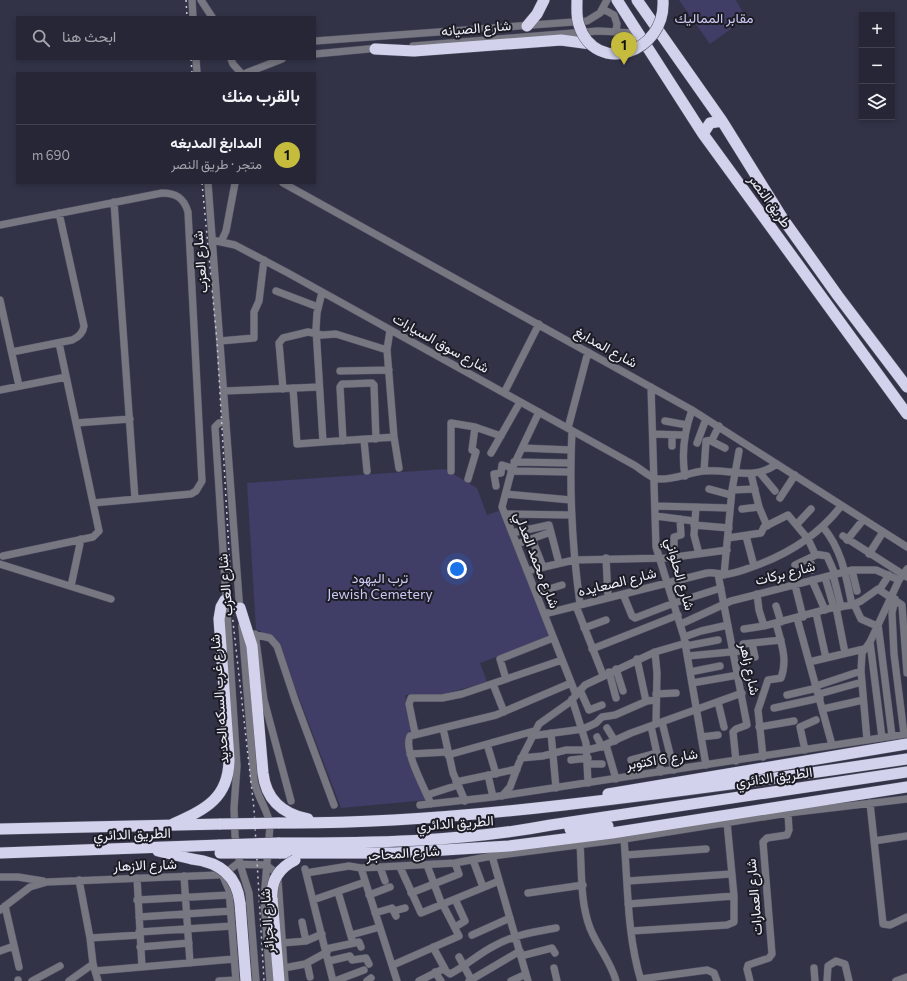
<!DOCTYPE html>
<html lang="ar">
<meta charset="utf-8">
<style>
:root{--surface:#262636;--page:#323242;--text:#f1f3f6;--muted:#a4a5ad;--line:#424351;--accent:#c5bc3d}
body{margin:0;font-family:Commissioner,Vazirmatn,sans-serif;background:var(--page);color:var(--text);direction:rtl}
.controls{position:absolute;right:12px;top:12px;display:grid;overflow:hidden;border-radius:0px;box-shadow:0 2px 6px #0003}
.controls button{width:36px;height:36px;display:grid;place-items:center;padding:0;border:0;border-bottom:1px solid var(--line);background:var(--surface);color:var(--text);font:20px sans-serif}
.you{position:absolute;left:457px;top:569px;width:14px;height:14px;margin:-10px;border:3px solid #fff;border-radius:50%;background:#1a73e8;box-shadow:0 0 0 6px #1a73e833}
.badge{display:grid;place-items:center;width:26px;height:26px;border-radius:50%;background:var(--accent);color:#111;font-size:13px;font-weight:700}
.pin{position:absolute;translate:-50% -33px;filter:drop-shadow(0 1px 2px #0008)}
.pin::after{content:'';position:absolute;top:21px;width:14px;height:12px;background:inherit;clip-path:polygon(0 0,100% 0,50% 100%)}
.list{margin:0;padding:0;list-style:none}
h2{display:flex;justify-content:space-between;align-items:center;height:52px;margin:0;padding:0 16px;font-size:17px}
h2 small{font-size:13px;font-weight:400;color:var(--muted)}
.list li{display:grid;grid-template-columns:26px 1fr auto;gap:12px;align-items:center;box-sizing:border-box;height:60px;padding:0 16px;border-top:1px solid var(--line)}
.list b{display:block;font-size:15px;white-space:nowrap}
.list p{margin:0;font-size:13px;white-space:nowrap;color:var(--muted)}
.list em{font-size:13px;font-style:normal;color:var(--muted)}
.icon{flex:none;width:22px;height:22px;fill:none;stroke:currentColor;stroke-width:2;stroke-linecap:round;stroke-linejoin:round}
.map{position:relative;flex:none;width:907px;height:981px;overflow:hidden;direction:ltr}
.search{position:absolute;background:var(--surface);box-shadow:0 2px 6px #0003;left:16px;top:16px;width:300px;height:44px;display:flex;align-items:center;gap:10px;box-sizing:border-box;padding:0 14px;border-radius:0px;color:var(--muted);font-size:15px}
.panel{position:absolute;background:var(--surface);box-shadow:0 2px 6px #0003;left:16px;top:72px;width:300px;height:112px;border-radius:0px;direction:rtl}
.map>svg:first-child{display:block}
.green{fill:#403d66}
.lines{fill:none;stroke-linecap:round;stroke-linejoin:round}
.minor-casing{stroke:#515164;stroke-width:8}
.highway-casing{stroke:#515164;stroke-width:12}
.minor{stroke:#777782;stroke-width:7}
.highway{stroke:#d2d2ed;stroke-width:11}
.rail{stroke:#c7c7d6;stroke-width:1.5;stroke-dasharray:2 4;stroke-linecap:butt}
.highway-bridge-casing{stroke:#515164;stroke-width:12;stroke-linecap:butt}
.highway-bridge{stroke:#d2d2ed;stroke-width:11}
.labels{text-anchor:middle;stroke-width:4;stroke-linejoin:round;paint-order:stroke}
.park-label{font-size:14px;fill:#c9c9f4;stroke:#1c1c25}
.street-label{font-size:14px;fill:#ededfa;stroke:#1c1c25}
</style>
<div class="map">
<svg width="907" height="981" viewBox="0 0 907 981">
<rect width="100%" height="100%" fill="#333348"/>
<!-- green -->
<path class="green" d="M 679,0 L 736,0 L 746,18 L 710,44 Z
M 445,469 L 477,488 L 487,515 L 501,510 L 549,637 L 480,663 L 487,682 L 441,695 L 405,695 L 412,731 L 406,734 L 408,753 L 427,800 L 341,808 L 277,640 L 256,629 L 247,483 Z"/>
<g class="lines">
<!-- minor casing -->
<g class="minor-casing">
<path id="minor" d="M 192,0 L 193,17
M 201,0 L 212,17
M 603,9 L 614,15 L 617,24 L 616,31
M 315,41 L 587,21 L 600,13 L 607,0
M 413,46 L 598,31 L 638,33
M 315,54 L 379,48
M 196,59 L 197,73
M 231,59 L 233,64 L 241,73
M 246,73 L 282,59
M 208,183 L 240,612
M 283,183 L 692,410 L 907,547
M 114,202 L 135,499
M 0,225 L 162,193 C 176,193 184,198 188,212 L 202,481 L 196,491 L 191,494 L 93,503
M 212,240 L 235,245 L 288,273 L 634,465 C 641,469 650,478 658,479 C 673,480 688,473 703,471 C 731,468 751,482 777,464
M 221,242 L 226,231 L 235,183
M 276,291 L 318,307
M 322,292 L 317,313 L 316,329 L 323,442 L 394,437 L 399,468
M 0,300 L 19,386
M 390,330 L 387,350 L 394,437
M 220,341 L 254,338 L 254,312 L 259,301 L 264,260
M 12,352 L 72,340 C 79,337 83,333 84,326 L 59,213
M 340,371 L 389,370
M 651,387 L 656,547 L 684,637 L 706,765
M 293,388 L 297,444 L 323,442
M 283,389 L 279,343 L 283,338 L 308,332 L 322,335 L 336,334 L 387,350
M 0,390 L 66,377
M 224,391 L 319,387
M 504,393 L 539,324
M 539,412 L 512,469 L 502,507 L 576,695
M 665,421 L 687,425
M 226,422 L 219,423 L 215,427 L 237,766 L 234,808 L 235,836 L 240,864 L 249,893 L 256,981
M 76,423 L 130,419
M 568,428 L 588,352
M 572,431 C 569,489 572,546 580,604
M 653,434 L 684,435
M 672,435 L 672,446
M 364,440 L 367,471
M 343,441 L 340,387 L 342,384 L 346,384 L 372,383 L 374,385 L 376,439
M 711,441 L 725,448
M 697,443 L 706,419
M 522,448 L 571,450
M 491,453 L 520,402
M 514,462 L 570,463
M 451,471 L 451,423 L 475,427 L 501,436
M 511,471 L 571,472
M 704,471 L 706,441 L 712,440 L 719,426
M 760,473 L 775,491
M 751,474 L 759,507 L 767,526
M 685,476 C 681,452 684,432 692,410
M 468,479 L 476,452 L 472,450 L 475,427
M 496,486 L 494,474 L 501,473 L 502,465 L 512,468
M 709,489 L 731,495
M 732,490 L 755,489
M 506,494 L 571,500
M 780,498 L 795,475
M 656,506 L 730,508
M 696,507 L 694,535 L 699,554
M 742,509 L 759,507
M 505,514 L 571,515
M 656,516 L 694,521
M 797,524 L 811,509
M 694,525 L 729,528
M 823,527 C 842,550 846,576 852,605
M 512,533 L 549,525 L 559,563
M 746,536 L 754,566
M 843,536 L 907,577
M 728,538 L 761,533 L 764,527 L 788,515 L 808,539 L 815,554 L 827,556 L 835,574
M 532,539 L 543,567
M 847,540 L 863,520
M 517,544 L 551,532
M 674,547 L 674,537 L 681,535 L 680,519
M 869,554 L 883,532
M 3,556 L 93,537 L 99,531 L 59,343
M 606,558 L 608,597
M 810,559 L 812,570
M 0,564 L 111,599
M 795,565 L 816,555
M 852,570 L 857,591
M 527,571 L 574,560 L 668,558 L 727,550
M 718,574 L 747,725 L 736,729 L 733,732 L 736,761
M 833,574 L 841,607
M 724,575 L 732,490 L 739,451
M 825,577 L 834,608
M 812,580 L 825,610
M 795,585 L 803,617
M 71,586 L 81,539
M 880,589 L 889,575
M 536,593 L 562,585
M 623,594 L 632,616 L 635,618 L 674,603 L 721,588
M 757,594 L 759,610 L 764,626
M 895,599 L 892,613 L 894,654 L 904,734
M 854,604 L 861,619 L 877,626
M 576,606 L 603,675
M 776,606 L 781,622
M 836,607 L 845,653
M 816,613 L 826,658
M 544,614 L 707,573 C 715,572 721,575 728,574 C 736,573 744,570 752,567 C 786,555 818,536 841,506
M 797,618 L 832,745
M 681,624 L 731,601 L 852,570 L 876,570 L 899,580
M 878,624 L 892,736
M 242,626 L 254,780 C 257,798 269,811 270,826 L 264,899 L 270,981
M 584,628 L 606,620
M 744,629 L 764,626 L 831,608 L 852,605 L 861,601 L 878,589 L 902,605 L 907,673
M 244,632 L 270,638 L 277,646 L 295,700 L 334,805
M 255,634 L 264,700 L 291,801
M 684,637 L 701,631 L 728,625
M 870,642 L 882,738
M 752,643 L 755,657
M 686,646 L 718,640
M 592,649 L 678,615
M 655,652 L 657,673 L 656,724
M 688,656 L 741,651 L 743,644 L 781,640
M 637,659 L 646,701
M 809,662 L 864,649
M 616,669 L 623,691
M 609,672 L 616,698
M 690,672 L 720,666
M 506,679 L 500,659 L 553,638
M 692,683 L 738,675
M 493,684 L 504,712
M 816,686 L 861,671
M 580,690 L 589,710 L 602,705
M 656,694 L 676,693
M 819,694 L 862,682
M 787,695 L 817,688
M 572,699 L 586,743 L 588,783
M 718,702 L 724,727
M 774,708 L 820,698
M 823,709 L 863,700
M 662,722 L 674,770
M 651,726 L 661,772
M 759,727 L 794,721
M 443,728 L 453,773 L 465,801
M 607,728 L 615,741
M 415,733 L 409,704 L 411,698 L 442,698 L 462,694 L 562,660
M 551,733 L 556,788
M 531,736 L 583,729 L 596,723 L 602,717 L 615,715 L 647,701 L 656,700
M 597,737 L 602,747
M 701,737 L 718,735
M 867,740 L 861,671 L 862,653 L 870,642 L 899,580 L 907,569
M 487,744 L 496,774
M 606,745 L 616,779
M 805,750 L 800,727 L 816,720
M 410,754 L 447,752
M 448,755 L 534,731
M 763,757 L 758,710 L 768,680 L 781,678 C 788,660 781,642 776,623
M 521,758 L 543,756 L 566,750 L 587,750 L 600,747 L 631,733 L 742,693
M 571,760 L 588,758
M 631,760 L 657,753
M 588,764 L 602,764
M 488,775 L 493,797
M 456,782 L 517,769
M 427,795 L 458,785
M 502,796 L 510,787 L 519,763 L 539,724 L 570,702 L 585,685 L 655,652 L 686,643
M 870,803 L 883,924 L 890,925 L 907,917
M 431,804 C 425,789 403,750 410,736 L 496,715 L 571,683
M 420,805 L 493,797 L 907,734
M 624,839 C 628,887 627,935 641,981
M 874,841 L 907,836
M 580,844 C 582,872 580,902 590,928 C 597,946 611,962 616,981
M 626,855 L 706,849
M 492,856 L 528,981
M 473,860 L 483,887
M 427,865 L 442,905
M 380,867 L 385,881
M 400,867 L 421,913 L 499,881
M 305,869 L 333,981
M 306,873 L 349,866 L 361,868
M 222,874 L 229,890 L 236,981
M 184,876 L 190,963
M 0,877 L 18,877 L 43,881
M 137,878 L 142,967
M 79,880 L 90,938 L 93,964 L 98,981
M 628,881 L 731,874
M 338,892 L 353,943
M 411,893 L 459,874 L 455,863
M 528,893 L 583,885
M 369,895 L 390,887
M 137,900 L 229,895
M 313,900 L 365,882
M 628,904 L 734,896
M 5,906 L 19,967
M 0,910 L 30,887 L 47,882 L 218,875 L 225,873 L 237,864 L 266,865 L 274,871 L 278,880 L 285,981
M 394,911 L 405,908
M 375,913 L 392,908 L 396,916
M 139,917 L 231,911
M 302,922 L 306,941
M 455,927 L 465,921 L 455,899
M 631,931 L 727,925 L 734,922 L 734,896 L 727,822
M 139,932 L 232,926
M 351,935 L 380,927
M 472,935 L 510,918
M 90,938 L 140,935
M 282,943 L 306,941 L 322,934
M 140,947 L 189,943
M 433,947 L 445,969
M 326,949 L 359,942 L 361,947
M 0,951 L 14,946
M 521,956 L 552,948 L 555,953
M 459,957 L 472,981
M 329,961 L 350,956 L 352,960 L 366,958 L 369,964
M 307,963 L 310,977
M 393,965 L 459,936 L 443,905
M 284,968 L 305,964 L 327,952
M 554,968 L 557,981
M 814,968 L 815,981
M 95,971 L 234,959
M 435,972 L 441,981
M 641,979 L 707,970 L 714,973 L 717,981
M 18,980 L 18,981
M 32,981 L 60,966
M 69,981 L 93,964
M 219,981 L 236,980
M 335,981 L 364,970
M 367,981 L 371,978
M 397,981 L 361,868 L 455,863 L 492,856 L 624,839 L 788,813 L 907,799
M 419,981 L 443,969 L 450,974 C 466,966 478,954 494,946 C 513,935 534,932 556,928
M 469,981 L 520,951
M 511,981 L 526,974
M 750,981 L 747,969 L 748,965 L 769,958 L 772,954 L 763,842 L 767,838 L 787,835 L 789,830 L 788,813
M 827,981 L 828,966 L 836,961 L 845,964 L 849,981
M 896,981 L 907,977"/>
</g>
<!-- highway casing -->
<g class="highway-casing">
<path id="highway" d="M 617,0 L 703,134 L 907,414
M 637,0 L 722,121 L 783,219 L 838,296 L 907,387
M 527,26 L 537,14 L 544,0
M 375,49 L 414,51 L 561,40 L 591,44
M 703,134 L 710,123 L 722,121
M 240,608 L 252,646 L 263,773 C 266,800 283,814 308,819
M 608,794 L 907,744
M 278,823 C 374,824 468,816 564,805 C 678,792 793,776 907,759
M 171,825 C 203,810 229,800 229,759 L 219,619 L 221,607 L 225,600
M 0,829 L 221,824
M 570,829 L 608,826
M 278,843 C 370,843 461,842 551,825 L 907,772
M 158,851 L 192,859
M 0,853 L 220,845
M 279,853 L 395,853 L 509,846 L 612,833 L 907,787
M 272,898 L 279,981
M 240,903 L 246,981"/>
</g>
<!-- minor -->
<use href="#minor" class="minor"/>
<!-- highway -->
<use href="#highway" class="highway"/>
<!-- rail -->
<path class="rail" d="M 186,0 L 187,17
M 191,59 L 192,73
M 202,183 L 217,341 L 233,622 L 254,809 L 264,981"/>
<!-- highway-bridge casing -->
<g class="highway-bridge-casing">
<path id="highway-bridge" d="M 577,0 C 577,8 576,17 579,25 C 595,76 666,54 663,0
M 221,824 L 278,823
M 220,845 L 278,843
M 220,853 L 279,853
M 192,859 C 219,862 237,875 240,903
M 272,898 C 271,881 279,868 295,860"/>
</g>
<!-- highway-bridge -->
<use href="#highway-bridge" class="highway-bridge"/>
</g>
<g class="labels">
<!-- park labels -->
<g class="park-label">
<text x="714" y="23">مقابر المماليك</text>
<text x="380" y="583">ترب اليهود<tspan x="380" dy="16">Jewish Cemetery</tspan></text>
</g>
<!-- street labels -->
<g class="street-label">
<text transform="translate(476 28) rotate(-5)" y="5">شارع الصيانه</text>
<text transform="translate(770 201) rotate(54)" y="5">طريق النصر</text>
<text transform="translate(200 262) rotate(-95)" y="5">شارع العزب</text>
<text transform="translate(441 343) rotate(29)" y="5">شارع سوق السيارات</text>
<text transform="translate(606 347) rotate(29)" y="5">شارع المدابغ</text>
<text transform="translate(537 560) rotate(69)" y="5">شارع محمد العدلي</text>
<text transform="translate(785 573) rotate(-14)" y="5">شارع بركات</text>
<text transform="translate(680 574) rotate(74)" y="5">شارع الحلواني</text>
<text transform="translate(617 582) rotate(-14)" y="5">شارع الصعايده</text>
<text transform="translate(225 585) rotate(-95)" y="5">شارع العزب</text>
<text transform="translate(750 669) rotate(78)" y="5">شارع زاهر</text>
<text transform="translate(219 699) rotate(-94)" y="5">شارع غرب السكه الحديد</text>
<text transform="translate(662 759) rotate(-9)" y="5">شارع 6 اكتوبر</text>
<text transform="translate(774 777) rotate(-8)" y="5">الطريق الدائري</text>
<text transform="translate(455 823) rotate(-4)" y="5">الطريق الدائري</text>
<text transform="translate(132 834) rotate(-2)" y="5">الطريق الدائري</text>
<text transform="translate(403 853) rotate(-4)" y="5">شارع المحاجر</text>
<text transform="translate(145 865) rotate(-2)" y="5">شارع الازهار</text>
<text transform="translate(754 897) rotate(-95)" y="5">شارع العمارات</text>
<text transform="translate(267 921) rotate(-94)" y="5">شارع الجزائر</text>
</g>
</g>
</svg>
<div class="controls">
<button>+</button>
<button>−</button>
<button><svg class="icon" aria-label="layers" viewBox="0 0 24 24"><path d="M12 4l9 5-9 5-9-5zM3 14l9 5 9-5"/></svg></button>
</div>
<div class="you"></div>
<div class="pin badge" style="left:624px;top:65px">1</div>
<div class="search"><svg class="icon" aria-label="search" viewBox="0 0 24 24"><circle cx="10" cy="10" r="6"/><path d="M15 15l6 6"/></svg>ابحث هنا</div>
<section class="panel">
<h2>بالقرب منك<small></small></h2>
<ul class="list">
<li><span class="badge">1</span><div><b>المدابغ المدبغه</b><p>متجر · طريق النصر</p></div><em>690 m</em></li>
</ul>
</section>
</div>
